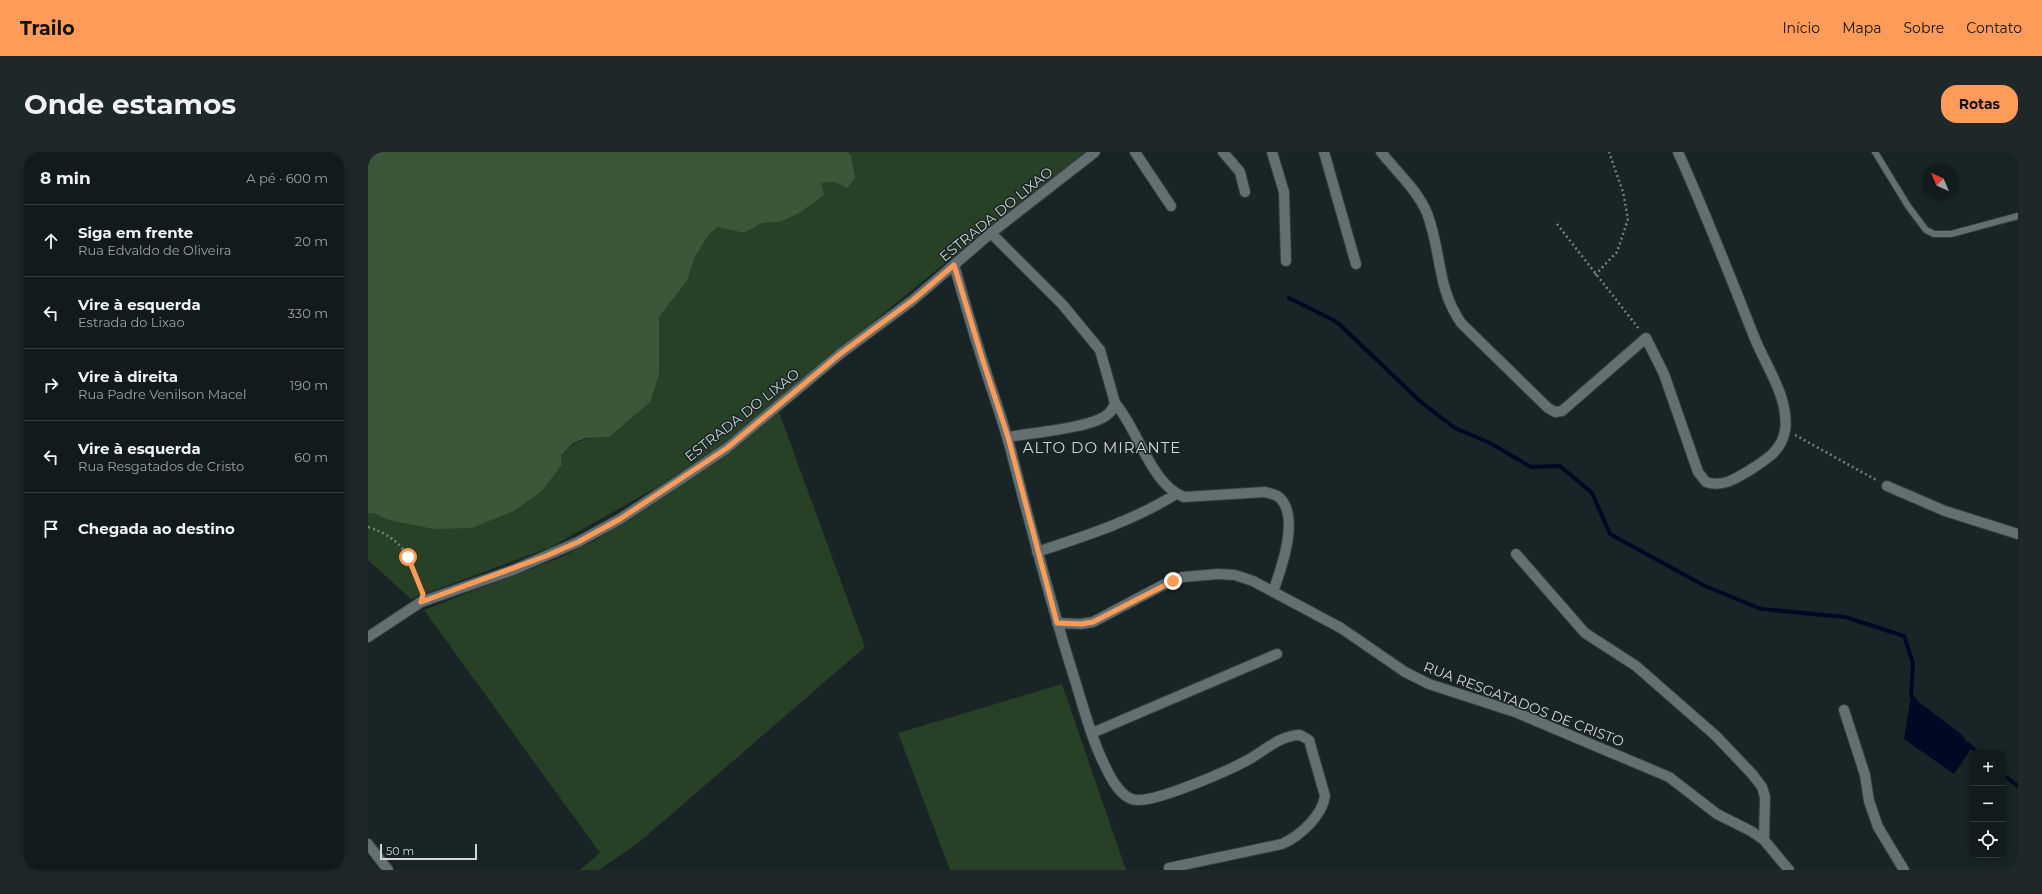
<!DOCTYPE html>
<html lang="pt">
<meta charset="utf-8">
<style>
:root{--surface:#121b1c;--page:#1f2829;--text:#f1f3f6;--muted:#9ca1a3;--line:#31393b;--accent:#fe9b58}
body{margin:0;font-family:Montserrat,sans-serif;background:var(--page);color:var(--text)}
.controls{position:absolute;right:12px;bottom:12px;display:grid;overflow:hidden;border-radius:8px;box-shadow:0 2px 10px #0003}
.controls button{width:36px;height:36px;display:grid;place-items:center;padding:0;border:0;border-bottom:1px solid var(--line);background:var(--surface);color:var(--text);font:20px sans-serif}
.compass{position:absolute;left:1554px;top:12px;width:36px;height:36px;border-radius:50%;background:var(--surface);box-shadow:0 2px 10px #0003;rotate:316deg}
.scale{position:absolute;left:12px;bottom:10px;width:97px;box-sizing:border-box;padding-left:4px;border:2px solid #cfd6d7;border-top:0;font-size:11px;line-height:14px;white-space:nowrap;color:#cfd6d7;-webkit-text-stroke:3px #182425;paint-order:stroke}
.stop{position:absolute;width:12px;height:12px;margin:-9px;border:3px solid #fe9b58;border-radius:50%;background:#fff}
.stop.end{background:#fe9b58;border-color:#fff;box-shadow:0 1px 4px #0008}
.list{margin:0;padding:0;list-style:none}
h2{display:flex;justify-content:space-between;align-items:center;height:52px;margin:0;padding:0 16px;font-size:17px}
h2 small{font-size:13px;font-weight:400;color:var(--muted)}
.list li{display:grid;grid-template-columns:26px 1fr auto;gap:12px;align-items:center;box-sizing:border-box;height:72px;padding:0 16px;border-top:1px solid var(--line)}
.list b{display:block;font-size:15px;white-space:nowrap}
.list p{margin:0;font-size:13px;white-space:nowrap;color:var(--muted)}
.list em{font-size:13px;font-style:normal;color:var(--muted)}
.icon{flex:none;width:22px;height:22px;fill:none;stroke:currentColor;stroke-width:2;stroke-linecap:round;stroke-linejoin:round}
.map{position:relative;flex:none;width:1650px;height:718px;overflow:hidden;border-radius:16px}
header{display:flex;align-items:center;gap:24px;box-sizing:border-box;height:56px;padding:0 20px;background:var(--accent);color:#111}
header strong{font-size:19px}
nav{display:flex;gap:22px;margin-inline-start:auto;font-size:14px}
.intro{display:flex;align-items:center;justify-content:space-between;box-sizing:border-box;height:96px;padding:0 24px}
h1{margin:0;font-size:28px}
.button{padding:10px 18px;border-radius:16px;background:var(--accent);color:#111;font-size:14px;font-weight:700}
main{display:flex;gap:24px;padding:0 24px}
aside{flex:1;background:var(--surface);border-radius:16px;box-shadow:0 2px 10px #0003}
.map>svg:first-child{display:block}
.green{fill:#284026}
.forest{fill:#3b5638}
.water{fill:#000924}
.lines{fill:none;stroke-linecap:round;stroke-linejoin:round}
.stream{stroke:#000924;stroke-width:4}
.service-casing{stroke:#353d3e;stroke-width:8}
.minor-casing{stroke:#353d3e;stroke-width:12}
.path{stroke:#747e7f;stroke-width:2.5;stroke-dasharray:2 3;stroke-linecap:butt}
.service{stroke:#627071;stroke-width:6}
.minor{stroke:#627071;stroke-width:10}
.route{stroke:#fe9b58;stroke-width:5}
.labels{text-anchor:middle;stroke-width:3;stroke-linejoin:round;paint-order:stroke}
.street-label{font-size:14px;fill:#cfd6d7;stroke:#182425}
.neighbourhood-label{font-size:15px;letter-spacing:1px;fill:#cfd6d7;stroke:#182425}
</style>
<header>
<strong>Trailo</strong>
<nav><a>Início</a><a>Mapa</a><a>Sobre</a><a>Contato</a></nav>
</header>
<div class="intro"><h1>Onde estamos</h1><a class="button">Rotas</a></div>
<main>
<aside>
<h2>8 min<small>A pé · 600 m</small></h2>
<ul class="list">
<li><svg class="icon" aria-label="ahead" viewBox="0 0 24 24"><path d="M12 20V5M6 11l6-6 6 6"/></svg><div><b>Siga em frente</b><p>Rua Edvaldo de Oliveira</p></div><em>20 m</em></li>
<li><svg class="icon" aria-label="left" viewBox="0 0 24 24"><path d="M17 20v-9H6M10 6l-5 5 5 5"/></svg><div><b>Vire à esquerda</b><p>Estrada do Lixao</p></div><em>330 m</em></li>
<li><svg class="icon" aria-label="right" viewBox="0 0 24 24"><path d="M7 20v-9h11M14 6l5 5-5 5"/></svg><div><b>Vire à direita</b><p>Rua Padre Venilson Macel</p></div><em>190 m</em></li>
<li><svg class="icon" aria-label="left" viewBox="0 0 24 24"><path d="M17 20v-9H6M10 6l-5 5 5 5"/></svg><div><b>Vire à esquerda</b><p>Rua Resgatados de Cristo</p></div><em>60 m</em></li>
<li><svg class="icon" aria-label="arrive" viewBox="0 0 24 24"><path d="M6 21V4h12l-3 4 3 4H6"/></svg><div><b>Chegada ao destino</b></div></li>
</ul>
</aside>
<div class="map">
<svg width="1650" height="718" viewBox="0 0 1650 718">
<rect width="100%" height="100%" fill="#182425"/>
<!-- green -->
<path class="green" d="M 479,0 L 719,0 L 566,120 L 360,289 L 286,337 L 183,395 L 43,447 L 0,408 L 0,362 L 6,361 L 20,368 L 146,359 L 172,340 L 194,313 L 193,303 C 210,286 217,286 241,285 L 290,177 L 291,165 L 319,129 L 327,105 L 339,85 L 349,75 L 376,81 L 394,71 L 412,70 L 453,31 L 467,30 L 483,3 Z
M 411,260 L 497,495 L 269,692 L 231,718 L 212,718 L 232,701 L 56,458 L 191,406 L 228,388 L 384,281 Z
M 694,532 L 758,718 L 582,718 L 530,581 Z"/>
<!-- forest -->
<path class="forest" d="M 0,0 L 479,0 L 483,3 L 487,26 L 479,36 L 467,30 L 453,31 L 456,43 L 431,61 L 412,70 L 394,71 L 376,81 L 349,75 L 339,85 L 327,105 L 319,129 L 291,165 L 291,223 L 282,250 L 241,285 L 218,286 L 205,291 L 193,303 L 194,313 L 173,340 L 146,359 L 104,376 L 66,377 L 20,368 L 6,361 L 0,362 Z"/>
<!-- water -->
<path class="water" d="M 1543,544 L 1593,582 L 1604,596 L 1586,622 L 1536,587 Z"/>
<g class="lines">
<!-- stream -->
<path class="stream" d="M 921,146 L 969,170 L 1054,251 L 1087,276 L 1122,291 L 1163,315 L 1192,314 L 1224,341 L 1242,382 L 1337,434 L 1393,457 L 1477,465 L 1536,484 L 1545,511 L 1543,544 L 1547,548
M 1600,592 L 1610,601
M 1635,623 L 1650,634"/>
<!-- service casing -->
<g class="service-casing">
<path id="service" d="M 1507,0 L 1540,54 L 1558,78 L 1566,82 L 1583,82 L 1650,64"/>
</g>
<!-- minor casing -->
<g class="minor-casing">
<path id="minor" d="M 767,0 L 803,54
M 855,0 L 872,20 L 877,40
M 904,0 L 916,40 L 918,109
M 956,0 L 988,112
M 1013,0 C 1028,19 1050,39 1059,61 C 1074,100 1068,134 1093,171 L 1180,256 L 1187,260 L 1194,259 L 1278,186 L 1296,222 L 1330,320 L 1338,330 C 1354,336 1369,326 1382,318 C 1399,307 1413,299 1417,279 C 1422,245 1396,212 1385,182 C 1361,121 1337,60 1310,0
M 623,81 L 694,152 L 732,198 L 747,251 C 745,255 744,259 740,262 C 725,276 662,281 640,285
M 586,113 C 595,144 604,176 614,207 C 624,240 637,273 645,307 C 664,380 683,453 706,525 C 715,554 723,586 737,614 C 742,625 754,648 769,648 C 791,649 857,620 878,609 C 895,600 912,583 932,583 L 941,588 L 957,644 C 954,664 932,684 914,692 L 801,716
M 747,251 C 770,277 783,333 816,345 L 897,340 C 903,342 908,342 912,346 C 932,366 913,417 905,440
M 1519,334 L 1577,359 L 1650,382
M 669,400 C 717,384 765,369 808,342
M 1148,402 L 1217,481 L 1268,514 L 1348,584 L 1385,623 L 1394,635 L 1397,645 L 1396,688
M 689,471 L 713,472 L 725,470 L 795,433 L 815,425 L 850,422 L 867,423 L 885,429 L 973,476 L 1037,520 L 1061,532 L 1147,560 L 1301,625 L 1349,662 L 1383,679 L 1396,688 L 1421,718
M 0,485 L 53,450 L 145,418 L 210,390 L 252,367 L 316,325 L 359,296 L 472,202 L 545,148 L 623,81 L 727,0
M 1476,558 L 1497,623 L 1501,649 L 1510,675 L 1536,718
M 724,581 L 909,502
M 0,692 L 20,718"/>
</g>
<!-- path -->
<path class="path" d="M 1189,72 L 1271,177
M 1227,123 L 1249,100 L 1260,67 L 1255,40 L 1241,0
M 1427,283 L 1510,329
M 0,375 C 36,387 42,405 54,438"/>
<!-- service -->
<use href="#service" class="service"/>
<!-- minor -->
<use href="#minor" class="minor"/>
</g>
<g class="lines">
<!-- route -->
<path class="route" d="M 40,405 L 55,442 L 53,450 L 178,404 L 210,390 L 252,367 L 359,296 L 472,202 L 545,148 L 586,113 L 614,206 L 640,285 L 689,471 L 713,472 L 725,470 L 805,429"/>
</g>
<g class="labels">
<!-- street labels -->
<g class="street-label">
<text transform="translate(628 62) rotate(-39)" y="5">ESTRADA DO LIXAO</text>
<text transform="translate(374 263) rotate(-38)" y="5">ESTRADA DO LIXAO</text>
<text transform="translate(1156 552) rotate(21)" y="5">RUA RESGATADOS DE CRISTO</text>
</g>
<!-- neighbourhood labels -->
<g class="neighbourhood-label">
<text x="734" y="301">ALTO DO MIRANTE</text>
</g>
</g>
</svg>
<div class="controls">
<button>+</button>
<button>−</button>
<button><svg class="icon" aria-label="locate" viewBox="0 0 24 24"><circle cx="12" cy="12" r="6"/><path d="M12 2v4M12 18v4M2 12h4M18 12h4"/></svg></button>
</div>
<svg class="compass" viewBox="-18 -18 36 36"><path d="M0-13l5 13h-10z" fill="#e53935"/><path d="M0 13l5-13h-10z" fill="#9ca1a3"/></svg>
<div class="scale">50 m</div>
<div class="stop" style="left:40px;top:405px"></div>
<div class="stop end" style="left:805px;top:429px"></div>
</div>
</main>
